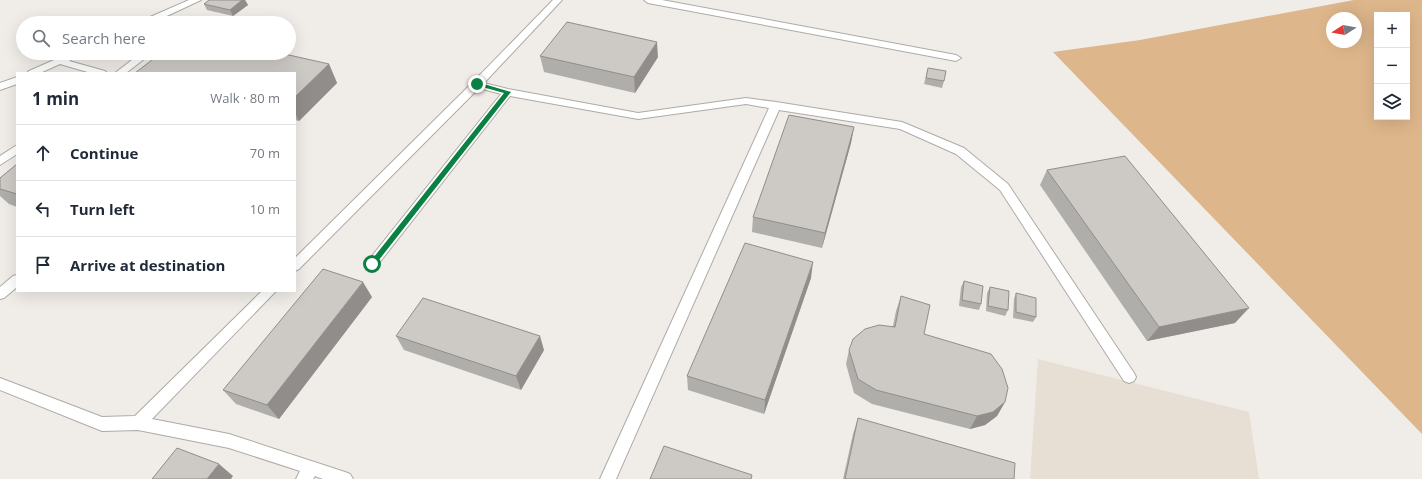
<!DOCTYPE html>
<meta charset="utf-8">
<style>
:root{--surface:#fff;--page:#f2f2f3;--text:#1f2937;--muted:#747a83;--line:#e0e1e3}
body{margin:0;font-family:"Open Sans",sans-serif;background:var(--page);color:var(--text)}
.controls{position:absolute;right:12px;top:12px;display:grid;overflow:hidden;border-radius:0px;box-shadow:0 4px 16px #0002}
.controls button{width:36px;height:36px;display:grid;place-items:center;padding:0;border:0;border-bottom:1px solid var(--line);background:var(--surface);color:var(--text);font:20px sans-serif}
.compass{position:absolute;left:1326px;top:12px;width:36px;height:36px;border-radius:50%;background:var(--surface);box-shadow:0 4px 16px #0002;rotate:259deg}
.stop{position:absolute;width:12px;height:12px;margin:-9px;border:3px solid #0b8043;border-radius:50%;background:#fff}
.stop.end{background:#0b8043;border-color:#fff;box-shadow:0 1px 4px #0008}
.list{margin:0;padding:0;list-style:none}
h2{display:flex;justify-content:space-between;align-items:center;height:52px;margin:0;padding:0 16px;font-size:17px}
h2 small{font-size:13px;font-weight:400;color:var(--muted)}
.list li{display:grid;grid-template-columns:26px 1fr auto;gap:12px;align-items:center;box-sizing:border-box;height:56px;padding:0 16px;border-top:1px solid var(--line)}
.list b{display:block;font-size:15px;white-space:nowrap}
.list em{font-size:13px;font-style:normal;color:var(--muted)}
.icon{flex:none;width:22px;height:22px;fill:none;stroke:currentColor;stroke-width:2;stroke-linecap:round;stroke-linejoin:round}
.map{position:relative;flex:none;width:1422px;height:479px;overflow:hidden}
.search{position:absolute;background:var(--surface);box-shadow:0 4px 16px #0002;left:16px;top:16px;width:280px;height:44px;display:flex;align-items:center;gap:10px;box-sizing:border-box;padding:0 14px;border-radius:22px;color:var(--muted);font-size:15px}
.panel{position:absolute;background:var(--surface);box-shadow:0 4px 16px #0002;left:16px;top:72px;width:280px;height:220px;border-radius:0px}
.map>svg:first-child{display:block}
.built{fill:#e7ded4}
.green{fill:#deb68b;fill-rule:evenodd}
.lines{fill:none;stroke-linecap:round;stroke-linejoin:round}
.lane-casing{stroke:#aeaba7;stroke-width:2}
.lane{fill:#fff;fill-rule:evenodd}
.wall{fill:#b0aeaa}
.shaded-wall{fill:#908d8b}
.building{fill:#cdcac6;stroke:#908d8b}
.route{fill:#0b8043}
</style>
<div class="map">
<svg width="1422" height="479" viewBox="0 0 1422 479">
<rect width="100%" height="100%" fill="#f0ece8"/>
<!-- built -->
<path class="built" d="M 1038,359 L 1249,412 L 1259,479 L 1030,479 Z"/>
<!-- green -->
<path class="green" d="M 1354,0 L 1422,0 L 1422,434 L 1053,52 L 1140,40 ZM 1377,15 L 1407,15 L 1407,117 L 1377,117 ZM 1332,18 L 1356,18 L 1356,42 L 1332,42 Z"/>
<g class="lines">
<!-- lane casing -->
<g class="lane-casing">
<path id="lane" d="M 189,0 L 201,0 L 152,23 L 139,23 L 141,21 Z
M 553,0 L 562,0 L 484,83 L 508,89 L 638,113 L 746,98 L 776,102 L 902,122 L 964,148 L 1008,184 L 1134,373 L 1136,377 L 1134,381 L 1129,383 L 1124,381 L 1000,190 L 956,154 L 900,129 L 779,110 L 616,479 L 600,479 L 769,108 L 746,104 L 638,119 L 510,96 L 376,267 L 372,269 L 368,267 L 366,264 L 368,261 L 501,94 L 479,88 L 299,269 L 295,271 L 295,258 L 473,82 Z
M 644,0 L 662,0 L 956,55 L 961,58 L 956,61 L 648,3 Z
M 70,53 L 83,53 L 69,61 L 105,71 L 107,73 L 91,73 L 60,64 L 40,73 L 27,73 L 29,71 Z
M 141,53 L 152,53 L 126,73 L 115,73 Z
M 17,77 L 17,84 L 0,90 L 0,83 Z
M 17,145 L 17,154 L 0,165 L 0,156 Z
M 17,275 L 17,287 L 4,298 L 0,299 L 0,287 L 13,276 Z
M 262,291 L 276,291 L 152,419 L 229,434 L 345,472 L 350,474 L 353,479 L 323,479 L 315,476 L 313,479 L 296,479 L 300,471 L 229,448 L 138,430 L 102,431 L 0,390 L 0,378 L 102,417 L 135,416 Z"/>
</g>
<!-- lane -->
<use href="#lane" class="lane"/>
</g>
<!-- wall -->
<path class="wall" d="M 209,0 L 245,0 L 248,5 L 233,16 L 207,10 L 204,4 Z
M 540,56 L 658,57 L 635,93 L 544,72 Z
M 329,64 L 337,83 L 299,121 L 295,120 L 295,73 Z
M 928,68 L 944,81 L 942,88 L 924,84 Z
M 854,127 L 851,143 L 822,248 L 752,232 L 753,217 Z
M 17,164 L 17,207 L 9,204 L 0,196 L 0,178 Z
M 1047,170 L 1235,323 L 1147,341 L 1040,185 Z
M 811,278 L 764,414 L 688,390 L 687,376 Z
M 964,281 L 981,304 L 979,310 L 959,306 L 961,287 Z
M 990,287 L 1008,310 L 1005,316 L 986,311 L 987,293 Z
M 1016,293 L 1036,317 L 1033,322 L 1013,318 L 1014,299 Z
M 901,296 L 924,334 L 1005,402 L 997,416 L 985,425 L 970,429 L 872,404 L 854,393 L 846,364 L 849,350 L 893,326 L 896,311 Z
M 372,297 L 279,419 L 236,404 L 223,390 Z
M 396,336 L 544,350 L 521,390 L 404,350 Z
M 858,418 L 1014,479 L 843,479 L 853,434 Z"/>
<!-- shaded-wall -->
<path class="shaded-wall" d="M 242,0 L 245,0 L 248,5 L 233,16 L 230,10 Z
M 657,42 L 658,57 L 635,93 L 634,77 Z
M 329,64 L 337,83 L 299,121 L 295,113 L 295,97 Z
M 854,127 L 851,143 L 822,248 L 825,233 Z
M 813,262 L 811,278 L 764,414 L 765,400 Z
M 363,282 L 372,297 L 279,419 L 267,405 Z
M 1249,308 L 1235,323 L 1147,341 L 1159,327 Z
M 540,336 L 544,350 L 521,390 L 516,376 Z
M 1005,402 L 997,416 L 985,425 L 970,429 L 977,416 Z
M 219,464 L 233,476 L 231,479 L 207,479 Z"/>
<!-- building -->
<path class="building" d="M 209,0 L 242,0 L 230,10 L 204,4 Z
M 567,22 L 657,42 L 634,77 L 540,56 Z
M 161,53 L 280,53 L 329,64 L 295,97 L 295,73 L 135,73 Z
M 928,68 L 946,71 L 944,81 L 926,78 Z
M 789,115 L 854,127 L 825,233 L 753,217 Z
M 1125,156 L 1249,308 L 1159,327 L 1047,170 Z
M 17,164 L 17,194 L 0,189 L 0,178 Z
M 745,243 L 813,262 L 765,400 L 687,376 Z
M 323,269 L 363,282 L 267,405 L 223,390 Z
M 964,281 L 983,286 L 981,304 L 962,300 Z
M 990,287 L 1009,291 L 1008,310 L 988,306 Z
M 1016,293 L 1036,298 L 1036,317 L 1016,312 Z
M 901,296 L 930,305 L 924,334 L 991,354 L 1002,369 L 1008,388 L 1005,402 L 993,412 L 977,416 L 876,390 L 858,379 L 849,350 L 853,339 L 865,329 L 879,325 L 895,327 Z
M 423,298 L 540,336 L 516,376 L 396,336 Z
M 858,418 L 1015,463 L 1014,479 L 845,479 Z
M 664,446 L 752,475 L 751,479 L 650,479 Z
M 177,448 L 219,464 L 207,479 L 152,479 Z"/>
<!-- route -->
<path class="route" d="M 477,82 L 511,92 L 375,265 L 370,265 L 370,262 L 504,93 L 475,85 L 475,83 Z"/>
</svg>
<div class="controls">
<button>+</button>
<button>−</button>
<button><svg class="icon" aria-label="layers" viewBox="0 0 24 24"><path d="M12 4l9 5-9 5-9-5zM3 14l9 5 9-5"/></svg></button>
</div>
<svg class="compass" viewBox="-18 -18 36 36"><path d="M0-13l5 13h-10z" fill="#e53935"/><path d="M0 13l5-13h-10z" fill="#747a83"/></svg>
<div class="stop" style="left:372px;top:264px"></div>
<div class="stop end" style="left:477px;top:84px"></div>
<div class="search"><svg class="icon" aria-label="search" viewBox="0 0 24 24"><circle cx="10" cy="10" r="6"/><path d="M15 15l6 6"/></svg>Search here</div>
<section class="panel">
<h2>1 min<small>Walk · 80 m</small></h2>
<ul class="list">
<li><svg class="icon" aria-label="ahead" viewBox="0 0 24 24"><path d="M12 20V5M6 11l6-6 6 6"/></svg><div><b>Continue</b></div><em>70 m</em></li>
<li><svg class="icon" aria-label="left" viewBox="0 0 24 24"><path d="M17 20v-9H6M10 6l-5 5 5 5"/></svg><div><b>Turn left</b></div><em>10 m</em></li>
<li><svg class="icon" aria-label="arrive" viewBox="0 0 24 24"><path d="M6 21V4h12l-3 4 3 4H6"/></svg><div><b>Arrive at destination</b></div></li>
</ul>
</section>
</div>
